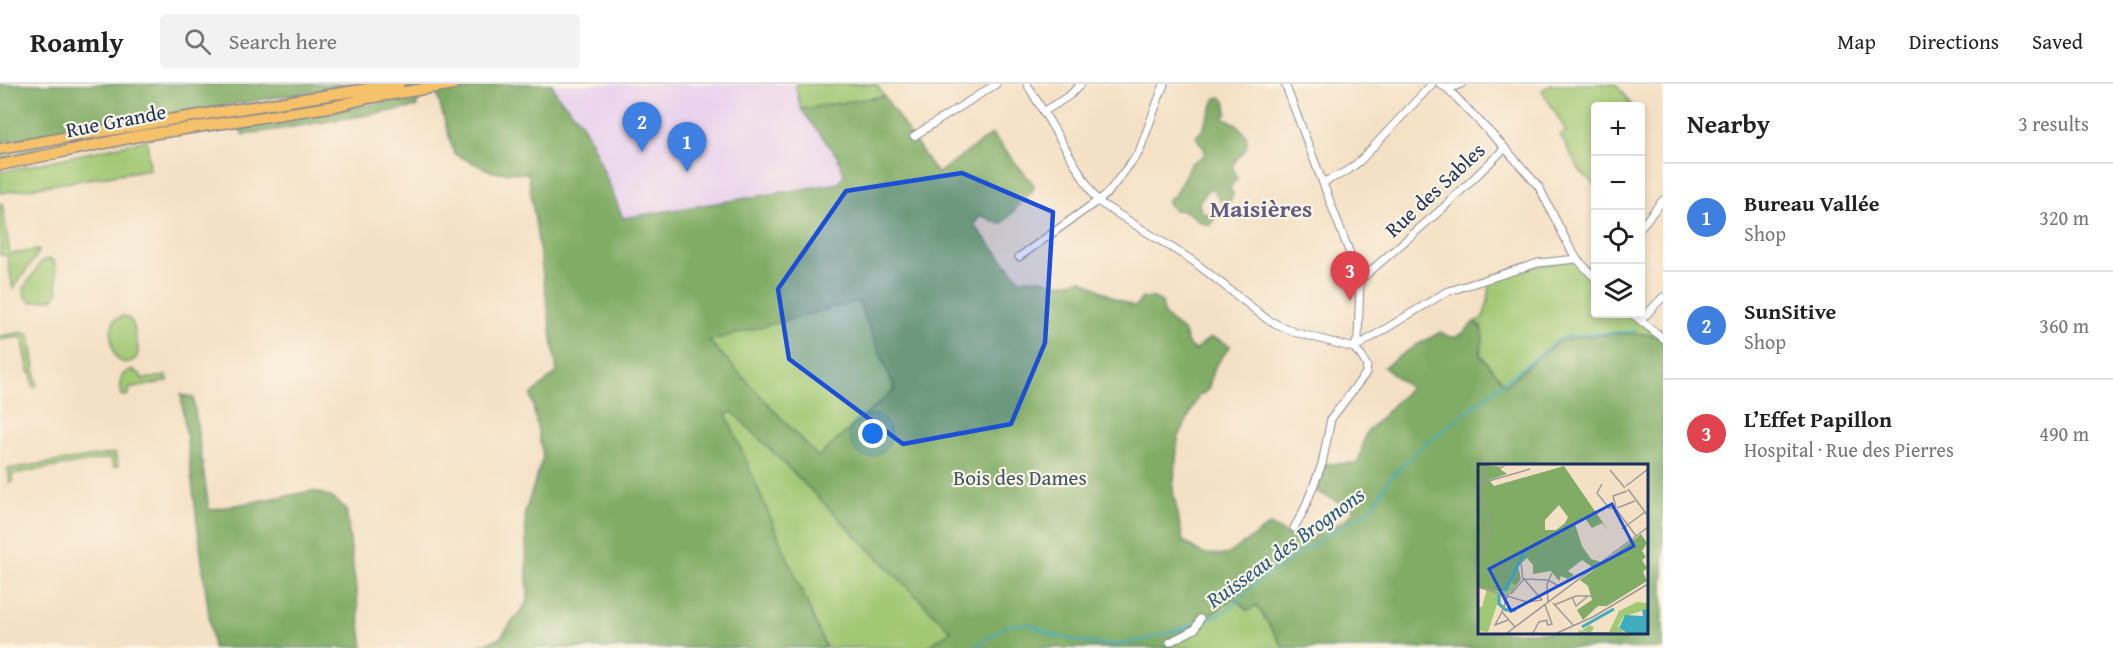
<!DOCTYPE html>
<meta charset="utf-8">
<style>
:root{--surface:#fff;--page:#f2f2f2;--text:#222;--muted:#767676;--line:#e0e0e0;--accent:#1f6fb2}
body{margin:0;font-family:"Gentium Book Plus",serif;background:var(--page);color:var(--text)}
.controls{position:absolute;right:18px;top:18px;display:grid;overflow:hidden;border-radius:6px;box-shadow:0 3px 9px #0003}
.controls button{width:54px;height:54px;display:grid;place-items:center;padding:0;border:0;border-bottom:2px solid var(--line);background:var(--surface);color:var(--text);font:30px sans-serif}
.you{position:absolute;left:873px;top:350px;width:21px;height:21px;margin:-15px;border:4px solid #fff;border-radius:50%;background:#1a73e8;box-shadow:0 0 0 9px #1a73e833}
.badge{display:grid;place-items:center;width:39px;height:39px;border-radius:50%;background:var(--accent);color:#fff;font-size:20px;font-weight:700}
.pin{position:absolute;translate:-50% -50px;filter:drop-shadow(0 2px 3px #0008)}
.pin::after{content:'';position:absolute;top:32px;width:21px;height:18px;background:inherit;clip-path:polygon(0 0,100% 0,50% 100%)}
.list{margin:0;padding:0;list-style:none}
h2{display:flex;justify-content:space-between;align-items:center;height:78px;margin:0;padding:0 24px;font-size:26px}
h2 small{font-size:20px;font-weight:400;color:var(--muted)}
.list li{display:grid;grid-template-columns:39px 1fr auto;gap:18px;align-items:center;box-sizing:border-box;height:108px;padding:0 24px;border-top:2px solid var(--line)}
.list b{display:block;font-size:22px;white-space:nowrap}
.list p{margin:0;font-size:20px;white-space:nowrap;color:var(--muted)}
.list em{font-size:20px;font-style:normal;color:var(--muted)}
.icon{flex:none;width:33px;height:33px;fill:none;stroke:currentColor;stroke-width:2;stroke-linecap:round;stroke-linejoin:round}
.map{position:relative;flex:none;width:1663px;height:564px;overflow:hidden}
header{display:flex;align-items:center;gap:36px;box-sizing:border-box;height:84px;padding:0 30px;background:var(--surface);border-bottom:2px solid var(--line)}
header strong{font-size:28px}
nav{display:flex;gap:33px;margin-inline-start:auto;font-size:21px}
.search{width:420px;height:54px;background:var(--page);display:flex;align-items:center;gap:15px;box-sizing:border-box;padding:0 21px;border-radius:6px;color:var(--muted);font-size:22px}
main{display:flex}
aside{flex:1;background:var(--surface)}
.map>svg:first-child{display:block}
.built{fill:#e9d2ee}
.green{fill:#a1c873;stroke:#5e7c68;stroke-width:1.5}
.forest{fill:#80ac65;stroke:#4e6e62;stroke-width:1.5;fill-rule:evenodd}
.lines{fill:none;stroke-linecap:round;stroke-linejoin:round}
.stream{stroke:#40adbe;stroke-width:2}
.minor-casing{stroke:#888891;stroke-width:9}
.primary-casing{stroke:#888891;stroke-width:13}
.minor{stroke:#fff;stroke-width:7}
.primary{stroke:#f5c16b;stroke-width:10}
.marked{fill:#1d4ed8;fill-opacity:0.2;stroke:#1d4ed8;stroke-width:4.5;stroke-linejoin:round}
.labels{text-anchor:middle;stroke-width:4.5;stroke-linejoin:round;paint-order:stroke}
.street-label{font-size:21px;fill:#1b2f5e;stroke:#fcf5e5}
.park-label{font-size:21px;fill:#3c5563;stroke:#fcf5e5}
.water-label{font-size:22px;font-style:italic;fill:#285b80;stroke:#fcf5e5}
.quarter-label{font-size:24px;font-weight:bold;fill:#615c87;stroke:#fcf5e5}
.inset-river{fill:none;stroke:#40adbe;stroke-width:3}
.inset-road{fill:none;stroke:#9d999b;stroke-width:1.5}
.view{fill:#1d4ed8;fill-opacity:0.15;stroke:#1d4ed8;stroke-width:3}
.inset-edge{fill:none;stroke:#1b2f5e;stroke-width:3}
</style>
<header>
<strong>Roamly</strong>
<div class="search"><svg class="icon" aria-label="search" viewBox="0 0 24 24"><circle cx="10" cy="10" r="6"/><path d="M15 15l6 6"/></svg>Search here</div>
<nav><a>Map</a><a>Directions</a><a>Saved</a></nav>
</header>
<main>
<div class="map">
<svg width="1663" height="564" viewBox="0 0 1663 564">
<rect width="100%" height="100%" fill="#fcf5e5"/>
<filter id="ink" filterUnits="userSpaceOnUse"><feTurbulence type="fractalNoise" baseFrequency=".0167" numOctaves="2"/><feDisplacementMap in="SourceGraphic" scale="12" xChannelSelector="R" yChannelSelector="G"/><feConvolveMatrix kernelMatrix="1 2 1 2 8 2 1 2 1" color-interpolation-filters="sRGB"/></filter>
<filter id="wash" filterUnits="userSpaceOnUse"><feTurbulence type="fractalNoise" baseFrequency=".008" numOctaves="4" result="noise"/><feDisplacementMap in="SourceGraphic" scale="24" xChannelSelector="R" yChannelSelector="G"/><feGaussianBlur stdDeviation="1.35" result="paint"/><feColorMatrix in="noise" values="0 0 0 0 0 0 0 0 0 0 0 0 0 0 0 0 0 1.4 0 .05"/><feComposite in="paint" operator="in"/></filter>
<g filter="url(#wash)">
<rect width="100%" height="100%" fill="#f4e0c4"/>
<!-- built -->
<path class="built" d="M 552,0 L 795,0 L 801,25 L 837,72 L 844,90 L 840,99 L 622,134 L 583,41 L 568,22 L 555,10 Z"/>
<!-- green -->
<path class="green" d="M 424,0 L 443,0 L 0,77 L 0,73 L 17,70 L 29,65 L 169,40 Z
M 795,0 L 876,0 L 884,12 L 801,25 Z
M 1551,0 L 1616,0 L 1632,22 L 1596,22 L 1595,101 L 1580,87 L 1560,51 L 1566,47 L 1542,6 Z
M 147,56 L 150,85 L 0,109 L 0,88 Z
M 2,119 L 10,170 L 38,166 L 39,168 L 13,205 L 7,171 L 0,171 L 0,120 Z
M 47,175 L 52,176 L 55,180 L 58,210 L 53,215 L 31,218 L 25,213 L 24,204 L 42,177 Z
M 1577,175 L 1595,195 L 1596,230 L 1632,230 L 1660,252 C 1641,249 1573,250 1557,259 C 1539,271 1523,287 1506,301 L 1480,271 L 1483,253 L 1481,242 L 1474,238 L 1483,234 L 1488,217 L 1491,193 L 1509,187 Z
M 858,217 L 895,305 L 818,373 L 708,256 Z
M 123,232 C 133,235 134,240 135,250 C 136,256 139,263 138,269 C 136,280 121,282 116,273 C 111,263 109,244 115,235 Z
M 25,248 L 30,251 L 37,300 L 36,303 L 33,303 L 31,288 L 29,288 L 22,253 L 0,256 L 0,252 Z
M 132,286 L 140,290 L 143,295 L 167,292 L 168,297 L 129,305 L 129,311 L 122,312 C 120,300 117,289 132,286 Z
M 733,328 L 951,547 L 926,564 L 826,564 L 726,330 Z
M 115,369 L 118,382 L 113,383 L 111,374 L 12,390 L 13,398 L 10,399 L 8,385 Z
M 1234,514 L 1256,521 L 1284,564 L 1167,564 C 1181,541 1213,530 1234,514 Z"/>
<!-- forest -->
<path class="forest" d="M 0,0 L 359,0 L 0,58 Z
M 496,0 L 552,0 C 557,17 574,26 583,41 C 598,69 610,104 623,134 L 839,99 L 844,90 L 837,72 L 801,25 L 884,12 L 937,90 L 992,50 L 1034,101 L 1032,108 C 1020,117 1009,136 1000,140 L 980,131 L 974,141 L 1021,197 C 1035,191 1042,196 1055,199 C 1063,201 1073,197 1081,195 L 1114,214 L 1135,223 L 1142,214 L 1154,214 L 1162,218 L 1164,231 L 1184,248 L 1188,260 L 1195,267 C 1211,251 1210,251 1230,262 C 1225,270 1217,278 1213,287 C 1209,297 1212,308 1199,311 L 1178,355 L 1173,407 L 1183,457 L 1203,470 L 1227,471 L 1270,441 L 1302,459 L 1343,437 L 1355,426 L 1316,407 L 1325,380 L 1358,379 L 1366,349 L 1410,304 L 1384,283 L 1415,262 L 1441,248 C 1457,259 1462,250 1474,238 C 1488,246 1481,258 1480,271 L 1506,301 C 1518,291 1549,262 1561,257 C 1578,251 1648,246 1663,254 L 1663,564 L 1284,564 L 1256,521 L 1248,527 L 1234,514 L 1218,526 L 1200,535 L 1198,542 L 1174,555 L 1167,564 L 926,564 L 951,547 L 733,328 L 726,330 L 826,564 L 473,564 L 500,554 L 528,517 L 525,428 L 543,373 L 531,311 L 557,288 L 528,89 L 493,88 L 454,70 L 437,10 ZM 858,217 L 895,305 L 818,373 L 709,257 ZM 1480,381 L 1646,381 L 1646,548 L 1480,548 Z
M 417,13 L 417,23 L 243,51 L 237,41 Z
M 1221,13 C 1227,17 1226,22 1227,29 L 1223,33 C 1235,38 1253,50 1245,66 C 1241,72 1235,74 1233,82 C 1233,86 1236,91 1237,95 L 1230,103 L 1233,111 L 1230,117 C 1214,119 1220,113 1213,105 L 1208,106 L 1199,118 L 1200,124 L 1203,129 L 1211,130 L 1215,134 L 1210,141 C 1193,140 1195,125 1174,126 L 1168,120 L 1168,115 L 1174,112 L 1191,79 L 1204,72 L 1205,66 L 1196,53 L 1202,46 L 1216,14 Z
M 181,311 L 193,313 L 209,426 L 313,407 L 329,412 L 346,424 L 363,564 L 213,564 Z"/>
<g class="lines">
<!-- stream -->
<path class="stream" d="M 1659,246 L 1663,245
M 1199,539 L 1227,527 L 1256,499 L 1306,465 L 1372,424 L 1391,393 L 1417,367 L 1559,255 L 1573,251 L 1638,247
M 973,564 L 1008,541 L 1029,540 L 1055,552 L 1089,559 L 1116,561 L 1147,555 L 1194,541"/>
</g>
</g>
<g filter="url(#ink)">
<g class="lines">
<!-- minor casing -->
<g class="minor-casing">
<path id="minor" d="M 1027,0 L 1097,117 L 1193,177 L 1268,236 L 1294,248 L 1354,264 L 1362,273 L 1367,282 L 1366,289 L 1331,335 L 1322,380 L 1304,426 L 1294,444
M 1285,0 L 1360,196 L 1358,254 L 1354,264
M 1440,0 L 1448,5 L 1505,64 L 1539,103 L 1570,164 L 1577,175 L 1596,195
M 1448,5 L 1461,0
M 1045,27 L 1070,11 L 1081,0
M 914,52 L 996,0
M 1324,98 L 1347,87 L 1360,77 L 1432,0
M 1640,144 L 1663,116
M 1019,173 L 1107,110 L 1139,68 L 1164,0
M 1360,196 L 1443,124 L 1505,64
M 1632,230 L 1663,254
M 1641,236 L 1663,213
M 1354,264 L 1446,208 L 1538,179 L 1577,175
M 1170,558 L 1195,545 L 1200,535"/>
</g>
<!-- primary casing -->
<g class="primary-casing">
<path id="primary" d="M 0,65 L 168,36 L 399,0
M 0,81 L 138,52 L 336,22 L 368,14 L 454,0"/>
</g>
<!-- minor -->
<use href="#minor" class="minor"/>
<!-- primary -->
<use href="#primary" class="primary"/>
</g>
</g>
<!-- marked area -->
<path class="marked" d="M 962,89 L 1053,128 L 1045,259 L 1011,340 L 903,360 L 789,275 L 778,205 L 846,107 Z"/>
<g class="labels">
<!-- street labels -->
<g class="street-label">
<text transform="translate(116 37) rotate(-11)" y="7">Rue Grande</text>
<text transform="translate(1435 106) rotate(-43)" y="7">Rue des Sables</text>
</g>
<!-- park labels -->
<g class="park-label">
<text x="1020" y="401">Bois des Dames</text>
</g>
<!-- water labels -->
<g class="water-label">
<text transform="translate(1285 463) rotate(-36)" y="8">Ruisseau des Brognons</text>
</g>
<!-- quarter labels -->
<g class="quarter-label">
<text x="1261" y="133">Maisières</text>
</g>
</g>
<!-- overview -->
<g transform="translate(1478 380)">
<rect width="170" height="170" fill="#f4e0c4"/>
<path d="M 33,118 L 38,122 L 33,130 L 22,131 L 10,168 L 0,167 L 0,143 L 4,143 L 9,125 ZM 159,138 L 169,139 L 169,145 L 145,153 L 140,163 L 147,169 L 100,169 L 101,166 L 111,169 L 104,166 L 112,161 L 116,164 L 113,168 L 131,168 L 141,147 Z" fill="#a1c873"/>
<path d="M 0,0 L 23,3 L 31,0 L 22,5 L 29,10 L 11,16 L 16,22 L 86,2 L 130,66 L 124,59 L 114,64 L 106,53 L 97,60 L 104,82 L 113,95 L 123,98 L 114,103 L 104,96 L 90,107 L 96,111 L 90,115 L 83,112 L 81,117 L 73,107 L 55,110 L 55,101 L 49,94 L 40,102 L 43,115 L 38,122 L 33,118 L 24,128 L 0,123 ZM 81,41 L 90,53 L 87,59 L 78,66 L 67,66 L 67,56 ZM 163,70 L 169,79 L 164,87 L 168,93 L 164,96 L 169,104 L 165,108 L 169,117 L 129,142 L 120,142 L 105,156 L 99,146 L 114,136 L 110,122 L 102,116 Z" fill="#80ac65" fill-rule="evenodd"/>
<path d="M 169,145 L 169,169 L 149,169 L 141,164 L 147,151 L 165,152 L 164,146 Z" fill="#40adbe"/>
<path class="inset-river" d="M 27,127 L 46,89M 21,131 L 21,140 L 28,146 L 38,146M 104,163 L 136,145"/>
<path class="inset-road" d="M 132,6 L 147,24M 4,19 L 52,5M 124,20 L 119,29 L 131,44 L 137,44M 148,22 L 170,5M 150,25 L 170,52M 138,43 L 135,32 L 149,27M 139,44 L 157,37M 138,45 L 158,72M 144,65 L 167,48M 0,98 L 12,68 L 8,59 L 12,51 L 1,28 L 9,0M 43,99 L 45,115 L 70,116 L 81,122M 0,123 L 49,138 L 64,136M 33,130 L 46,115 L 64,136M 94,133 L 98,142 L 110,132M 70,139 L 69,120 L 74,109M 75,139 L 96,162M 67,141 L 74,160 L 70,161 L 68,156M 76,141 L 98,132 L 113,132M 24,148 L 30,130M 30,156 L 17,161 L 24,148 L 37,163M 29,169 L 170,63M 55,169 L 61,158 L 70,156M 79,169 L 115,153 L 170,120M 102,169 L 136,169"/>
<path class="view" d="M 134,40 L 156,82 L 33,147 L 11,105 Z"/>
<rect width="170" height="170" class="inset-edge"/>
</g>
</svg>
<div class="controls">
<button>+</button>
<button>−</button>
<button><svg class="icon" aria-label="locate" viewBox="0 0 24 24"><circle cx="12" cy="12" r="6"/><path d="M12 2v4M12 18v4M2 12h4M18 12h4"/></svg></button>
<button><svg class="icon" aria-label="layers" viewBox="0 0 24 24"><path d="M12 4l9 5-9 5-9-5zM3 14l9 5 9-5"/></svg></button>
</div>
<div class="you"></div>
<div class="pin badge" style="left:687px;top:88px;background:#3f7fe0">1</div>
<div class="pin badge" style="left:642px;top:68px;background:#3f7fe0">2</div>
<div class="pin badge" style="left:1350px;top:217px;background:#e0444e">3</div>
</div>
<aside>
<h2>Nearby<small>3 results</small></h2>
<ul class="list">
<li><span class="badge" style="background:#3f7fe0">1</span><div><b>Bureau Vallée</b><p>Shop</p></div><em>320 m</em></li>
<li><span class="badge" style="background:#3f7fe0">2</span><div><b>SunSitive</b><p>Shop</p></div><em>360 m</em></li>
<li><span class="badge" style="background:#e0444e">3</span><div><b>L’Effet Papillon</b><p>Hospital · Rue des Pierres</p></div><em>490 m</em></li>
</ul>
</aside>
</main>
